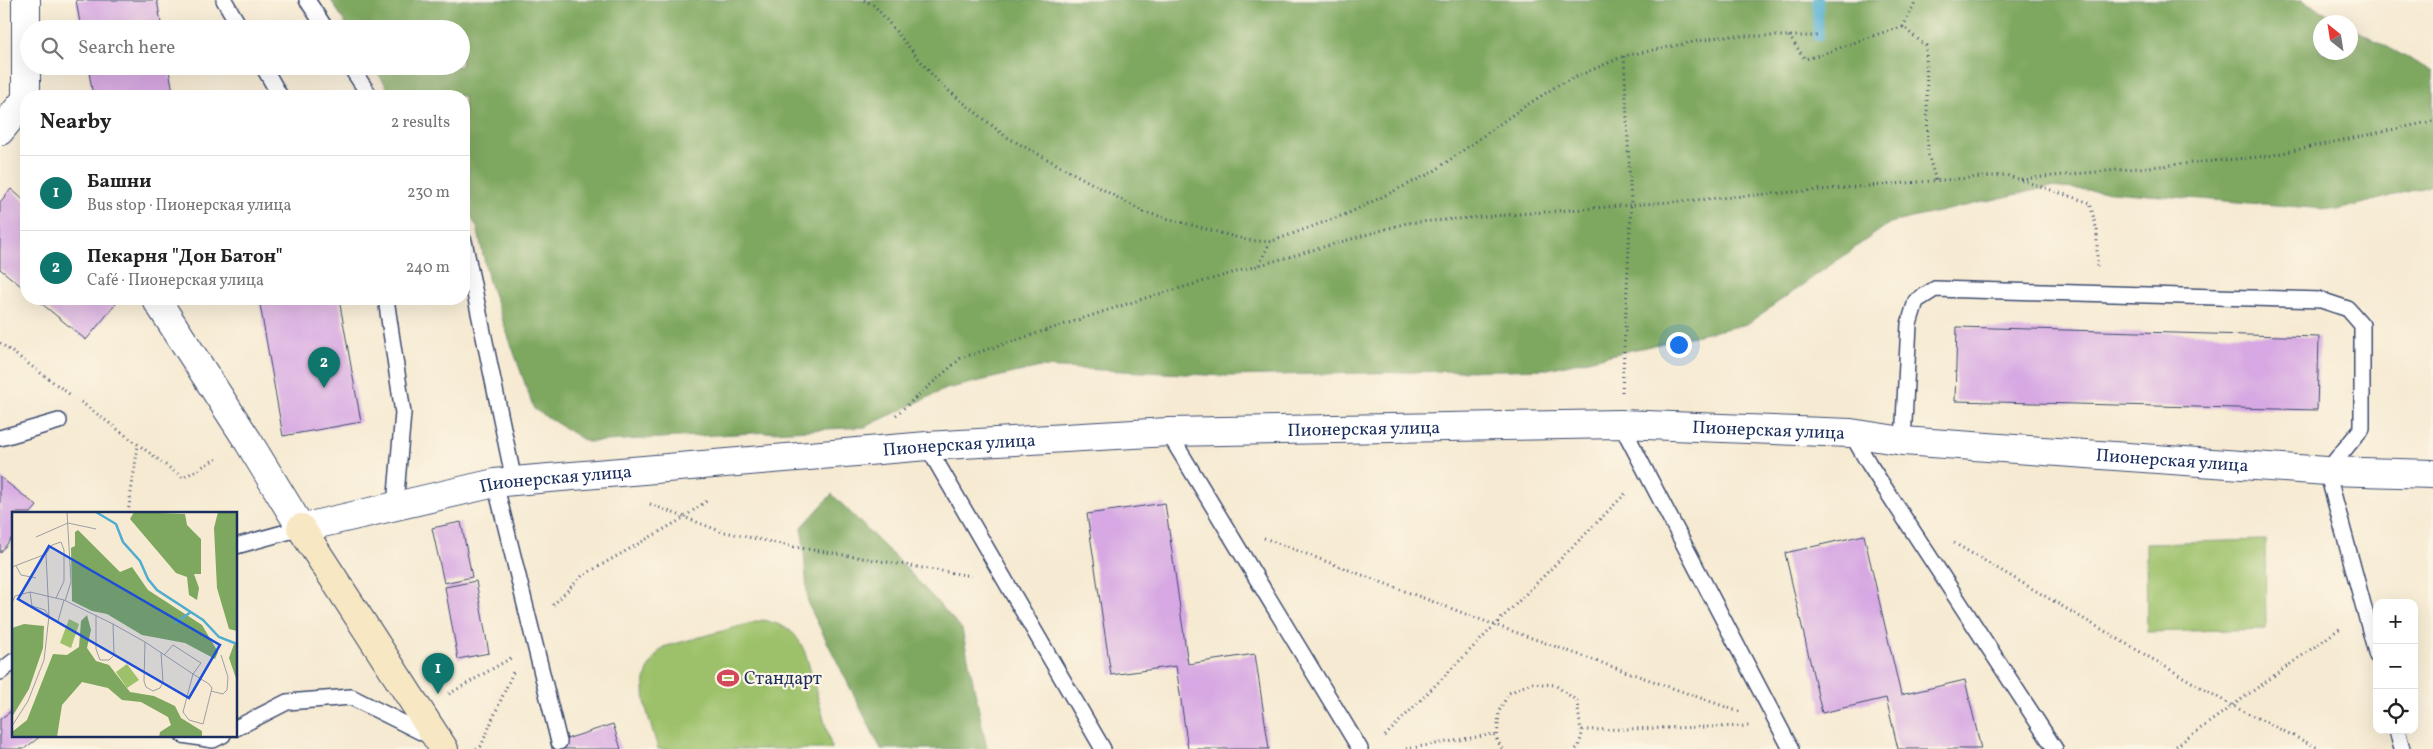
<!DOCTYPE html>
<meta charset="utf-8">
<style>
:root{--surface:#fff;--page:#f2f2f2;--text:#222;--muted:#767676;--line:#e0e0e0;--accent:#0f766e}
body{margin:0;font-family:Vollkorn,serif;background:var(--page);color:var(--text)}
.controls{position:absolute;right:15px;bottom:15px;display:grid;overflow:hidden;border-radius:10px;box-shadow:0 5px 20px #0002}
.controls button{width:45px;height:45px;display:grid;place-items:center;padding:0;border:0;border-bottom:1px solid var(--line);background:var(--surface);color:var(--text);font:25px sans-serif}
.compass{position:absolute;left:2313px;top:15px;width:45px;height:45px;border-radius:50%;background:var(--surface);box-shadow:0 5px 20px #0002;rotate:330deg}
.you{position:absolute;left:1678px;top:344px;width:18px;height:18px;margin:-12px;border:4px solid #fff;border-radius:50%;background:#1a73e8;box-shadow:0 0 0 8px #1a73e833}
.badge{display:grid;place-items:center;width:32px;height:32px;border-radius:50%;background:var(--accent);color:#fff;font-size:16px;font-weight:700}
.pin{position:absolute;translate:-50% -41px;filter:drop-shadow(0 1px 2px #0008)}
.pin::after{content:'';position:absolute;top:26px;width:18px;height:15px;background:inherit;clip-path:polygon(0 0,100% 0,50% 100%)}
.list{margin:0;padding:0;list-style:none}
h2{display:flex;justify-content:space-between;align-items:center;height:65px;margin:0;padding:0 20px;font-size:21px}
h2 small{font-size:16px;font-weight:400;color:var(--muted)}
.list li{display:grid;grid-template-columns:32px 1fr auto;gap:15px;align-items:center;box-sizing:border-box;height:75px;padding:0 20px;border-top:1px solid var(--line)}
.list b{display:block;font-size:19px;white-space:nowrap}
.list p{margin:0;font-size:16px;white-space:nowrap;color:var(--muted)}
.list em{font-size:16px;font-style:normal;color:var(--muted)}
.icon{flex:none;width:28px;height:28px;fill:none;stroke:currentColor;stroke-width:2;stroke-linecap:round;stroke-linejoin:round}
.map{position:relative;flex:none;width:2433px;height:749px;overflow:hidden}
.search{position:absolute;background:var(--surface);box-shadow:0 5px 20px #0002;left:20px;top:20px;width:450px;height:55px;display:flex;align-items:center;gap:12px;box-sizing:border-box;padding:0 18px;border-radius:28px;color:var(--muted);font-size:19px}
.panel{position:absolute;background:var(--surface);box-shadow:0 5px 20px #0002;left:20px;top:90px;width:450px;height:215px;border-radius:20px}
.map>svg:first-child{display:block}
.green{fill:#9dc16b;stroke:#5c7864}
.forest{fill:#7ea75f;stroke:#4c6b5e}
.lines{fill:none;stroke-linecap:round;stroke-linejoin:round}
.stream{stroke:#50adcf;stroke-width:11}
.building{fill:#d7a8e3}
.lane-casing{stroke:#3c4b6f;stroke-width:18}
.street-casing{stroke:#3c4b6f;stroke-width:30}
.secondary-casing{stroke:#3c4b6f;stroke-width:30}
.path{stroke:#3c4b6f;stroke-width:3;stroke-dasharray:1 4;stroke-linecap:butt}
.lane{stroke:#fff;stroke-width:15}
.street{stroke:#fff;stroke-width:28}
.secondary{stroke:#f7e8c3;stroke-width:28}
.labels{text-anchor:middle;stroke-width:4.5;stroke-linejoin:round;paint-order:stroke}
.street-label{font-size:18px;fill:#1b2f5e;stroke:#fcf5e5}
.poi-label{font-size:18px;fill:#1b2f5e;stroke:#fcf5e5;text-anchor:start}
.inset-river{fill:none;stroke:#50adcf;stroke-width:2.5}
.inset-road{fill:none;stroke:#9e9fa4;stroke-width:1}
.view{fill:#1d4ed8;fill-opacity:0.15;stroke:#1d4ed8;stroke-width:2.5}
.inset-edge{fill:none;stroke:#1b2f5e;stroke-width:2.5}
</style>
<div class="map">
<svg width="2433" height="749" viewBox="0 0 2433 749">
<rect width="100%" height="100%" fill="#fcf5e5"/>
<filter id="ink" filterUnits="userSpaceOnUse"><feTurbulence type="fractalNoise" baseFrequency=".02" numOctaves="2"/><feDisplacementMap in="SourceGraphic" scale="10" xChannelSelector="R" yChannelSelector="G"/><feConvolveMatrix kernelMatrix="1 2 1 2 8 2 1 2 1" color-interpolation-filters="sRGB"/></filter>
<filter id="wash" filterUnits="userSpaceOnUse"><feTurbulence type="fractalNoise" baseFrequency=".0096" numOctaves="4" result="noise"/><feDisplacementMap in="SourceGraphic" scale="20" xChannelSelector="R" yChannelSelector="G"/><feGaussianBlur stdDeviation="1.12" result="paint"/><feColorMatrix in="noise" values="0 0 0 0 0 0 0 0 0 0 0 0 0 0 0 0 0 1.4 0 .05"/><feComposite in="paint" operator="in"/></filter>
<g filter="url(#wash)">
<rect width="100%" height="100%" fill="#f6ead2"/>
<!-- green -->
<path class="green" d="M 2265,540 L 2266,629 L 2147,632 L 2146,543 Z
M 763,620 C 788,626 796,631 806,655 L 832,749 L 658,749 C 647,709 631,682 663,647 Z"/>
<!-- forest -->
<path class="forest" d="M 331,0 L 2302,0 L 2343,22 L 2320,22 L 2320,52 L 2350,52 L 2351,27 L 2433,72 L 2433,185 L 2338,210 L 2049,187 L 1890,223 L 1747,324 L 1548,369 L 1227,376 L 1040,367 L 946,389 L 865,427 L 587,442 L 534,409 L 489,282 L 477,227 L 464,206 L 464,96 L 393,96 L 373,66 L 461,66 L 461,29 L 349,29 Z
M 832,494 L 904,566 L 962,629 L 987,749 L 881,749 L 808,604 L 802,527 Z"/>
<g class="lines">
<!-- stream -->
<path class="stream" d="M 1818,36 L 1818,0"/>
</g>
<g id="blocks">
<!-- building -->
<path class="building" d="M 76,0 L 157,0 L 162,29 L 81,29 Z
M 88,66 L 168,66 L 174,96 L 93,96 Z
M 11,189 L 26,202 L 26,290 L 0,269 L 0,202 Z
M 36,299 L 120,299 L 86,340 Z
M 259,299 L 339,299 L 361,422 L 283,436 Z
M 1957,327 L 2319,337 L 2317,410 L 1955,401 Z
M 0,477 L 37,506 L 31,513 L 14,513 L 14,535 L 0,553 Z
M 1165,503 L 1188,664 L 1255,654 L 1269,749 L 1188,749 L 1176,666 L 1111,675 L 1087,514 Z
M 461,522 L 472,577 L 444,583 L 432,528 Z
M 1864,535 L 1901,695 L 1965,680 L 1981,749 L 1898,749 L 1886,698 L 1822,713 L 1785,553 Z
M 476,581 L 489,653 L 458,659 L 445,587 Z
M 14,709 L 14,735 L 42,735 L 24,749 L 0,749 L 0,719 Z
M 613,724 L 621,749 L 552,749 L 551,744 Z"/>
</g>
</g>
<g filter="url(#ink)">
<use href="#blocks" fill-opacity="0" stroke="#3c4b6f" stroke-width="1"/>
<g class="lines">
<!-- lane casing -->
<g class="lane-casing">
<path id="lane" d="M 224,0 L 241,29
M 307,0 L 326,29
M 263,66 L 280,96
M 350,66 L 370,96
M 464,241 L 514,481
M 386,299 L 403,413 L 395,506
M 1621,424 L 1791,749
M 1168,432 L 1360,749
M 1851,433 L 1869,464 L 2055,749
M 0,438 L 59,421
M 1903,441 L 1909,324 L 1916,301 L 1935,289 L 2321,300 L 2348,309 L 2362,325 L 2362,428 L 2327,471 L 2377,656
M 927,446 L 1103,749
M 495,483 L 559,742
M 236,546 L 301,528
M 0,672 L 14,661
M 236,728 L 287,702 L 351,697 L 431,737
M 2397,730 L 2402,749
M 183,735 L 213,740 L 223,735"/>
</g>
<!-- street casing -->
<g class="street-casing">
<g id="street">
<path d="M 26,0 L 26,96"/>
<path d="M 0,131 L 26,99"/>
<path id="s1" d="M 156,299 L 248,441 L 301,528 L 495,483 L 514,481 L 927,446 L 1168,432 L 1621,424 L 1851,433 L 1903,441 L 2327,471 L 2433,474"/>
</g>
</g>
<!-- secondary casing -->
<g class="secondary-casing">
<path id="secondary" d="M 301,528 L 444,749"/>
</g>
<!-- path -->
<path class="path" d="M 864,0 L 875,6 L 938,82 L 1005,136 L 1144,212 L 1246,240 L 1270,242
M 1903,27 L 1916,0
M 1789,36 L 1805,59 C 1839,50 1869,35 1903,27 L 1926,46 L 1928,154 L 1936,181
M 2021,179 L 2268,156 L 2433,121
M 1259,265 L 1270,242 L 1349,213 L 1433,172 L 1515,113 L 1558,85 L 1624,56
M 0,343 L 72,396
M 1622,392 L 1631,205 L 1624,56 L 1723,36 L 1818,36
M 81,402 L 183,478 L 219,457
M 896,415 L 961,358 L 1142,299 L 1407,223 L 2006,175 L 2090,203 L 2097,231 L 2097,267
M 650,504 L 720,531 L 795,547 L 972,576
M 128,513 L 138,445
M 1264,538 L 1495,625 L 1740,712
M 1954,543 L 2231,705 L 2320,749
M 553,605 L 582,576 L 680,520 L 708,500
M 449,694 L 511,658
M 1385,736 L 1627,492
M 1497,740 L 1499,711 L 1509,693 L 1531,683 L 1555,685 L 1577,701 L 1581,731
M 476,749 L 481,746 L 513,672
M 1406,749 L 1494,734 L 1502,749
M 1576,749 L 1579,746 L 1583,730 L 1749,726
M 2172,749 L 2342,627"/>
<!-- lane -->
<use href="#lane" class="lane"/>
<!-- street -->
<use href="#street" class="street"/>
<!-- secondary -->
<use href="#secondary" class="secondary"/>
</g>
</g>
<!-- icons -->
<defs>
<g id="stadium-bare" transform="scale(1.725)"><path d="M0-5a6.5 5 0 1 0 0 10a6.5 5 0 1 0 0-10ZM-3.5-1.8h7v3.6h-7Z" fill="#d1495b" stroke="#fcf5e5" stroke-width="2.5" paint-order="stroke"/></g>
</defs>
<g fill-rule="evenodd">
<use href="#stadium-bare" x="728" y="678"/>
</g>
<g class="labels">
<!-- street labels -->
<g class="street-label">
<text dy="6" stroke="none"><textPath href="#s1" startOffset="1341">Пионерская улица</textPath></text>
<text dy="6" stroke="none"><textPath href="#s1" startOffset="1746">Пионерская улица</textPath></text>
<text dy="6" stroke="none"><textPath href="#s1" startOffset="936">Пионерская улица</textPath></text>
<text dy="6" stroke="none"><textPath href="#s1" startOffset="2151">Пионерская улица</textPath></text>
<text dy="6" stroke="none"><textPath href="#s1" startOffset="531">Пионерская улица</textPath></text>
</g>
<!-- poi labels -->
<g class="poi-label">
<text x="744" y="684">Стандарт</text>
</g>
</g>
<!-- overview -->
<g transform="translate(12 512)">
<rect width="225" height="225" fill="#f6ead2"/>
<path d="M 57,107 L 67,112 L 59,136 L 48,131 ZM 115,152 L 127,168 L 115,176 L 104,160 Z" fill="#9dc16b"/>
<path d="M 122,0 L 173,2 L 175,13 L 189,27 L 189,62 L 182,62 L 187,76 L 185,88 L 177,83 L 175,65 L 164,61 L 118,7 ZM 206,0 L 225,0 L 225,119 L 217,117 L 205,76 L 202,16 ZM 66,18 L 108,60 L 120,55 L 136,78 L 190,113 L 206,140 L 203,147 L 173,131 L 130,123 L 95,102 L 80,99 L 60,89 L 59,36 L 63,34 L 63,20 ZM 75,103 L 79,118 L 75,136 L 84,149 L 97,153 L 118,180 L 142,184 L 163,194 L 169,206 L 190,219 L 190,225 L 147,225 L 148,220 L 159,213 L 156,205 L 129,190 L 110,188 L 96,176 L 70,170 L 50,193 L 45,225 L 0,225 L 0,220 L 15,208 L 41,142 L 55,143 L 67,135 L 69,109 ZM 12,112 L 32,114 L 31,136 L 17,177 L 0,205 L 0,116 ZM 222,132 L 225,133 L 225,169 L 217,146 Z" fill="#7ea75f"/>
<path class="inset-river" d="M 84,0 L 104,12 L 111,30 L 128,49 L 136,67 L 145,78 L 191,108 L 207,125 L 225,132M 163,111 L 179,100"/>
<path class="inset-road" d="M 24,25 L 56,11 L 84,17M 4,54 L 9,63 L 24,66M 0,55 L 34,42M 53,89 L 59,70 L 55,0M 0,91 L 3,84 L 18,80M 84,103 L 84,137 L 88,148 L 97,148 L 102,143 L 101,112M 37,104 L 33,98 L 20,94 L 18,80 L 52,88 L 101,112 L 133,130 L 181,162 L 197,172 L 200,176 L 191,212 L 177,208 L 171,200 L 181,162 L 189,151 L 161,133 L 152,143M 46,109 L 52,88M 133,130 L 132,169 L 134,175 L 141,179 L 148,176 L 151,170 L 149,140M 199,179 L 211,182 L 215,178 L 216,165 L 209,143M 0,214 L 16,189 L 32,148 L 37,104 L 34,42 L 40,33 L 49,30 L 52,38 L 52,69 L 44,86"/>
<path class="view" d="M 37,34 L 208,133 L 177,186 L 6,87 Z"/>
<rect width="225" height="225" class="inset-edge"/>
</g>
</svg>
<div class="controls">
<button>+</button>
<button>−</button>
<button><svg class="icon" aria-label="locate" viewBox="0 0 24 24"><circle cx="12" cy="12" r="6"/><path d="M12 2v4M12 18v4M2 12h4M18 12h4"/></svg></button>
</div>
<svg class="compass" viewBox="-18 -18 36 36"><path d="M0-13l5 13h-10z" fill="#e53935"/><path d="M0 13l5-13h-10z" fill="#767676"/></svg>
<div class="you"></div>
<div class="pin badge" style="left:438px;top:694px">1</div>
<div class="pin badge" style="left:324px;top:388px">2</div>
<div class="search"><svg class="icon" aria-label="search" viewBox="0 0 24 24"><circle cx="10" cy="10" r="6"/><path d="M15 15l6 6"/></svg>Search here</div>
<section class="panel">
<h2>Nearby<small>2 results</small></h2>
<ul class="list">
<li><span class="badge">1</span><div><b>Башни</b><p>Bus stop · Пионерская улица</p></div><em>230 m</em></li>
<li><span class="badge">2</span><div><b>Пекарня &quot;Дон Батон&quot;</b><p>Café · Пионерская улица</p></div><em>240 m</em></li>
</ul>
</section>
</div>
